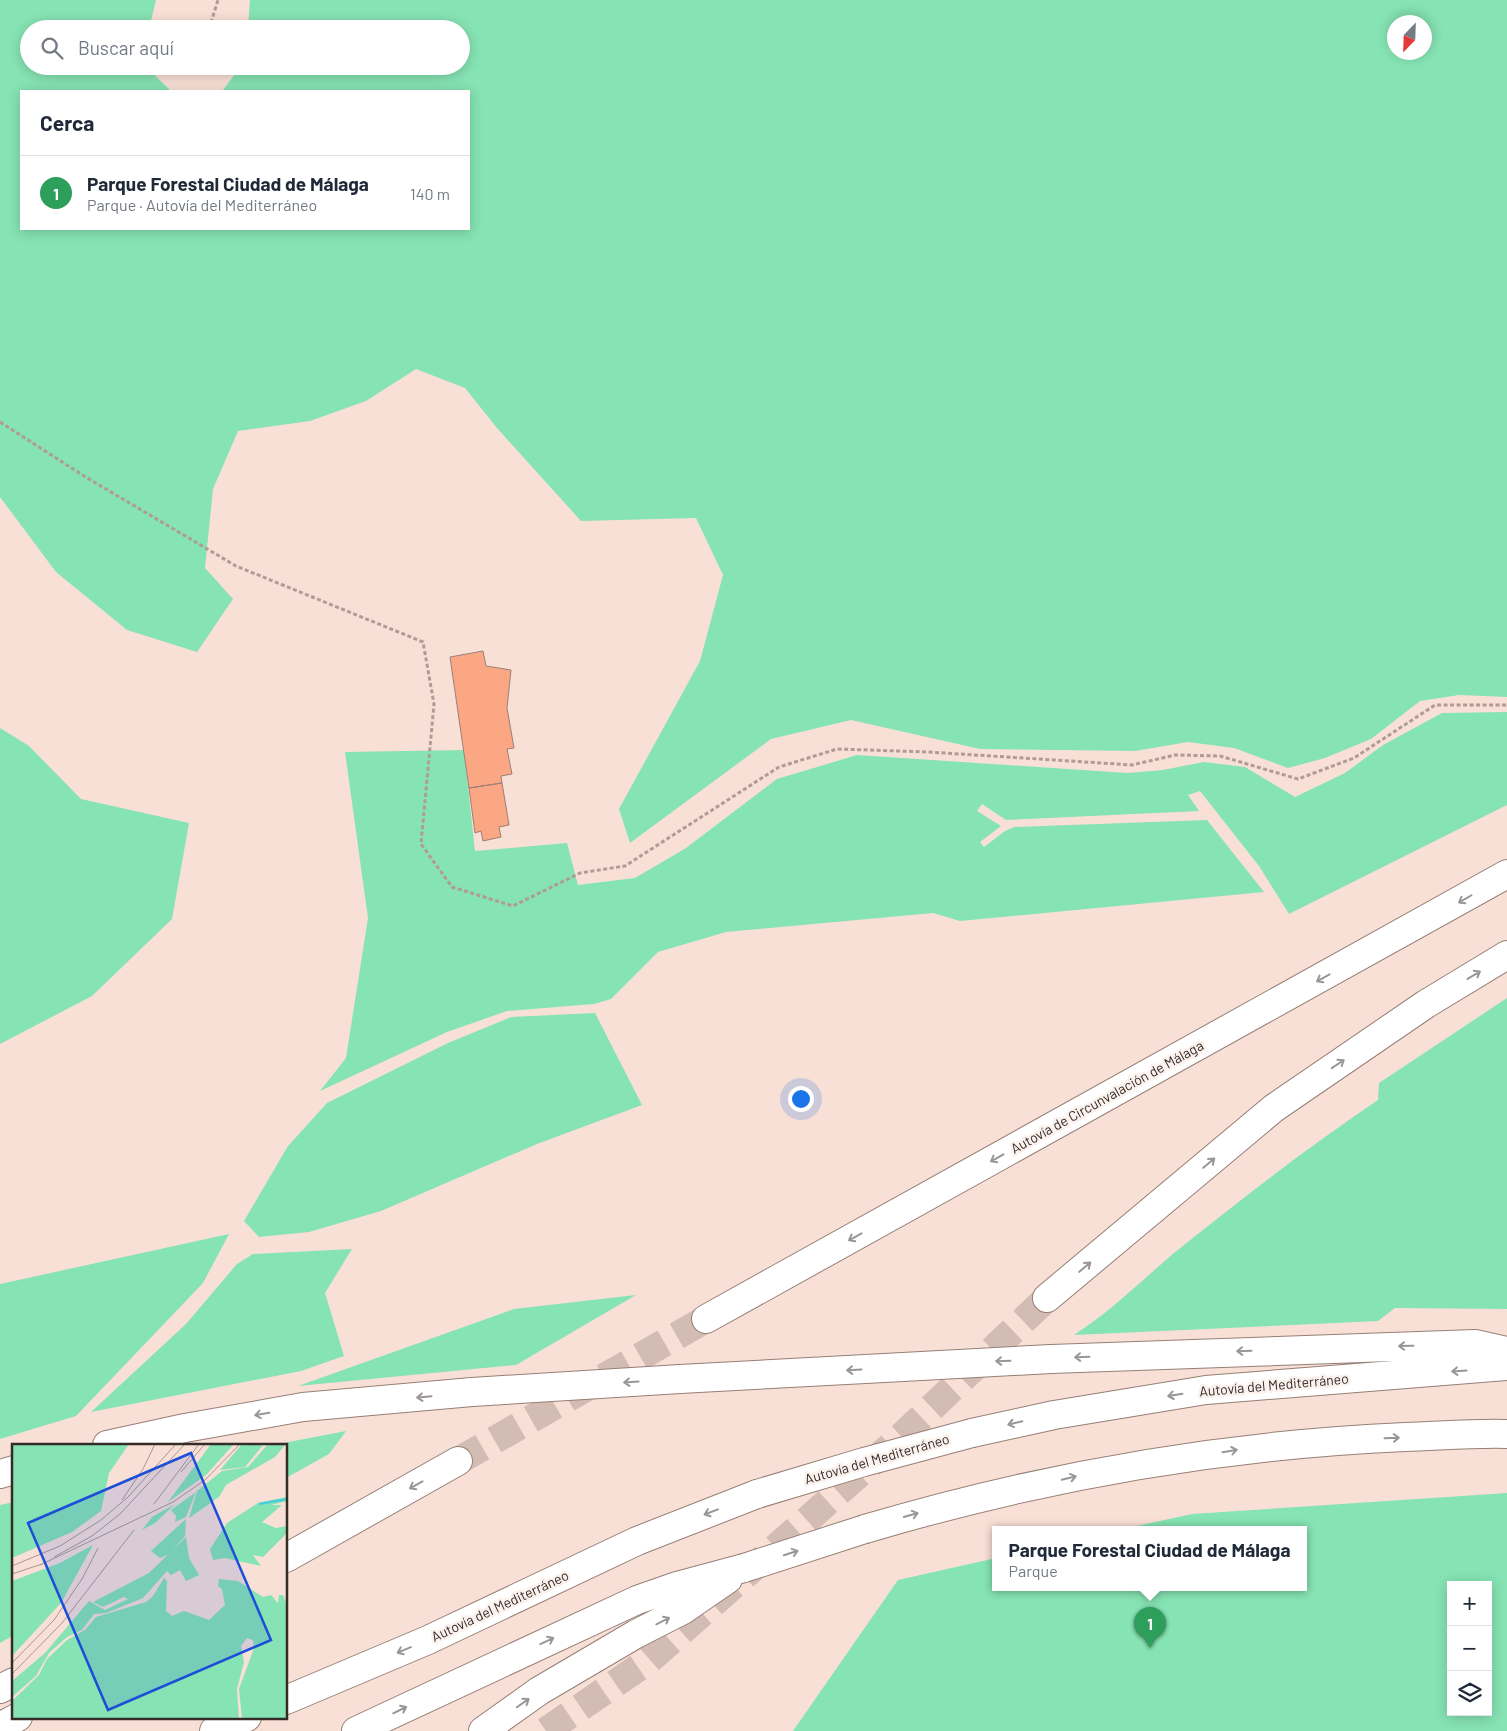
<!DOCTYPE html>
<html lang="es">
<meta charset="utf-8">
<style>
:root{--surface:#fff;--page:#f2f2f3;--text:#1f2937;--muted:#747a83;--line:#e0e1e3;--accent:#1a73e8}
body{margin:0;font-family:Barlow,sans-serif;background:var(--page);color:var(--text)}
.controls{position:absolute;right:15px;bottom:15px;display:grid;overflow:hidden;border-radius:0px;box-shadow:0 2px 12px #0003}
.controls button{width:45px;height:45px;display:grid;place-items:center;padding:0;border:0;border-bottom:1px solid var(--line);background:var(--surface);color:var(--text);font:25px sans-serif}
.compass{position:absolute;left:1387px;top:15px;width:45px;height:45px;border-radius:50%;background:var(--surface);box-shadow:0 2px 12px #0003;rotate:203deg}
.you{position:absolute;left:800px;top:1098px;width:18px;height:18px;margin:-12px;border:4px solid #fff;border-radius:50%;background:#1a73e8;box-shadow:0 0 0 8px #1a73e833}
.badge{display:grid;place-items:center;width:32px;height:32px;border-radius:50%;background:var(--accent);color:#fff;font-size:16px;font-weight:700}
.pin{position:absolute;translate:-50% -41px;filter:drop-shadow(0 1px 2px #0008)}
.pin::after{content:'';position:absolute;top:26px;width:18px;height:15px;background:inherit;clip-path:polygon(0 0,100% 0,50% 100%)}
.popup{position:absolute;left:992px;top:1526px;width:315px;height:65px;box-sizing:border-box;display:grid;place-content:center;border-radius:0px;background:var(--surface);filter:drop-shadow(0 1px 4px #0005);font-size:16px;white-space:nowrap;color:var(--muted)}
.popup b{font-size:19px;color:var(--text)}
.popup::after{content:'';position:absolute;left:50%;top:100%;margin-left:-10px;border:10px solid transparent;border-top-color:var(--surface)}
.list{margin:0;padding:0;list-style:none}
h2{display:flex;justify-content:space-between;align-items:center;height:65px;margin:0;padding:0 20px;font-size:21px}
h2 small{font-size:16px;font-weight:400;color:var(--muted)}
.list li{display:grid;grid-template-columns:32px 1fr auto;gap:15px;align-items:center;box-sizing:border-box;height:75px;padding:0 20px;border-top:1px solid var(--line)}
.list b{display:block;font-size:19px;white-space:nowrap}
.list p{margin:0;font-size:16px;white-space:nowrap;color:var(--muted)}
.list em{font-size:16px;font-style:normal;color:var(--muted)}
.icon{flex:none;width:28px;height:28px;fill:none;stroke:currentColor;stroke-width:2;stroke-linecap:round;stroke-linejoin:round}
.map{position:relative;flex:none;width:1507px;height:1731px;overflow:hidden}
.search{position:absolute;background:var(--surface);box-shadow:0 2px 12px #0003;left:20px;top:20px;width:450px;height:55px;display:flex;align-items:center;gap:12px;box-sizing:border-box;padding:0 18px;border-radius:28px;color:var(--muted);font-size:19px}
.panel{position:absolute;background:var(--surface);box-shadow:0 2px 12px #0003;left:20px;top:90px;width:450px;height:140px;border-radius:0px}
.map>svg:first-child{display:block}
.green{fill:#86e3b3;fill-rule:evenodd}
.building{fill:#fca783;stroke:#988178}
.lines{fill:none;stroke-linecap:round;stroke-linejoin:round}
.highway-tunnel{stroke:#d2bcb3;stroke-width:28;stroke-dasharray:28 14;stroke-linecap:butt}
.highway-casing{stroke:#967f76;stroke-width:30}
.path{stroke:#af9c94;stroke-width:3;stroke-dasharray:4 2.5;stroke-linecap:butt}
.highway{stroke:#fff;stroke-width:28}
.highway-bridge-casing{stroke:#967f76;stroke-width:30;stroke-linecap:butt}
.highway-bridge{stroke:#fff;stroke-width:28}
.oneway{stroke:#9a9694}
.labels{text-anchor:middle;stroke-width:5;stroke-linejoin:round;paint-order:stroke}
.street-label{font-size:14px;fill:#352c28;stroke:#fbf1ed}
.inset-river{fill:none;stroke:#4cceda;stroke-width:2.5}
.inset-road{fill:none;stroke:#ab9890;stroke-width:1}
.view{fill:#1d4ed8;fill-opacity:0.15;stroke:#1d4ed8;stroke-width:2.5}
.inset-edge{fill:none;stroke:#352c28;stroke-width:2.5}
</style>
<div class="map">
<svg width="1507" height="1731" viewBox="0 0 1507 1731">
<rect width="100%" height="100%" fill="#f9e0d6"/>
<!-- green -->
<path class="green" d="M 0,0 L 156,0 L 149,29 L 29,29 L 29,66 L 145,66 L 171,91 L 21,91 L 21,229 L 469,229 L 469,91 L 219,91 L 223,90 L 241,66 L 461,66 L 461,29 L 248,29 L 250,0 L 1507,0 L 1507,697 L 1459,695 L 1420,701 L 1371,739 L 1325,758 L 1288,768 L 1234,748 L 1188,742 L 1135,751 L 980,749 L 851,720 L 771,739 L 630,843 L 619,809 L 700,661 L 723,575 L 696,518 L 581,521 L 497,428 L 465,388 L 416,369 L 366,401 L 310,421 L 238,431 L 213,489 L 205,568 L 233,599 L 197,652 L 127,630 L 56,572 L 0,497 ZM 1424,22 L 1424,52 L 1394,52 L 1394,22 Z
M 1507,712 L 1507,805 L 1289,914 L 1259,866 L 1200,791 L 1188,795 L 1199,811 L 1006,820 L 982,804 L 977,811 L 1001,826 L 980,842 L 984,847 L 1005,831 L 1014,827 L 1207,820 L 1264,892 L 960,921 L 933,913 L 726,932 L 658,952 L 611,999 L 594,1004 L 507,1011 L 447,1032 L 320,1091 L 346,1058 L 368,918 L 345,752 L 464,750 L 475,851 L 567,843 L 578,885 L 635,878 L 686,848 L 777,779 L 857,755 L 1127,773 L 1163,770 L 1204,762 L 1245,767 L 1295,797 L 1345,773 L 1383,745 L 1442,713 Z
M 0,728 L 29,746 L 81,799 L 189,823 L 172,919 L 92,996 L 0,1044 Z
M 1507,998 L 1507,1309 L 1395,1308 L 1378,1321 L 1074,1335 C 1110,1312 1141,1281 1174,1253 C 1240,1200 1308,1147 1378,1100 L 1379,1083 Z
M 595,1013 L 642,1105 L 537,1144 L 381,1211 L 309,1232 L 259,1237 L 244,1221 L 288,1146 L 327,1103 L 448,1043 L 511,1017 Z
M 229,1234 L 203,1283 L 76,1416 L 0,1439 L 0,1284 Z
M 352,1249 L 325,1293 L 344,1356 L 301,1371 L 91,1412 L 186,1324 L 237,1264 L 253,1254 Z
M 636,1295 L 516,1365 L 298,1386 L 514,1309 Z
M 346,1431 L 329,1454 L 286,1478 L 286,1445 L 273,1445 Z
M 1507,1493 L 1507,1731 L 793,1731 L 898,1580 L 996,1558 L 996,1587 L 1304,1587 L 1304,1529 L 1123,1529 L 1192,1514 ZM 1451,1585 L 1488,1585 L 1488,1712 L 1451,1712 Z
M 14,1502 L 14,1635 L 0,1643 L 0,1505 Z"/>
<!-- building -->
<path class="building" d="M 483,651 L 486,666 L 511,670 L 507,708 L 514,748 L 507,749 L 512,774 L 501,776 L 502,783 L 469,788 L 450,657 Z
M 502,783 L 509,825 L 499,827 L 501,837 L 483,841 L 481,831 L 475,833 L 469,788 Z"/>
<g class="lines">
<!-- highway-tunnel -->
<path class="highway-tunnel" d="M 458,1461 L 706,1319
M 546,1731 L 648,1661 L 903,1435 L 1047,1298"/>
<!-- highway casing -->
<g class="highway-casing">
<path id="highway" d="M 1047,1298 L 1274,1108 L 1426,1004 L 1507,955
M 706,1319 L 1507,874
M 1051,1359 L 1475,1344 L 1507,1351
M 680,1379 L 903,1367
M 972,1433 L 1054,1415 L 1206,1390 L 1507,1366
M 107,1445 L 185,1428 L 303,1407 L 472,1392
M 0,1474 L 14,1470
M 865,1529 C 1040,1477 1222,1445 1405,1437 C 1439,1436 1473,1433 1507,1434
M 286,1558 L 458,1461
M 0,1689 L 14,1682
M 286,1700 L 428,1640 L 637,1541 L 757,1494
M 0,1727 L 18,1717
M 214,1731 L 247,1717
M 356,1731 L 637,1600 L 677,1586 L 744,1568
M 483,1731 L 539,1691 L 636,1634 L 683,1610 L 728,1579"/>
</g>
<!-- path -->
<path class="path" d="M 209,29 L 218,0
M 197,67 L 197,66
M 0,422 L 84,476 L 236,566 L 423,642 L 434,704 L 421,844 L 452,887 L 513,906 L 580,873 L 625,866 L 779,767 L 837,749 L 929,752 L 1132,765 L 1175,755 L 1220,756 L 1298,779 L 1354,758 L 1435,705 L 1507,705"/>
<!-- highway -->
<use href="#highway" class="highway"/>
<!-- highway-bridge casing -->
<g class="highway-bridge-casing">
<path id="highway-bridge" d="M 903,1367 L 1051,1359
M 472,1392 L 680,1379
M 757,1494 L 864,1462 L 972,1433
M 744,1568 L 865,1529"/>
</g>
<!-- highway-bridge -->
<use href="#highway-bridge" class="highway-bridge"/>
</g>
<!-- one-way arrows -->
<defs><path id="oneway-shaft" d="M-6 0H5M1.5-3L5.5 0L1.5 3" fill="none" stroke-width="1.6" stroke-linecap="round" stroke-linejoin="round" transform="scale(1.25)"/></defs>
<g class="oneway">
<use href="#oneway-shaft" transform="translate(1465 899) rotate(150)"/>
<use href="#oneway-shaft" transform="translate(1474 975) rotate(-31)"/>
<use href="#oneway-shaft" transform="translate(1323 978) rotate(151)"/>
<use href="#oneway-shaft" transform="translate(1338 1064) rotate(-34)"/>
<use href="#oneway-shaft" transform="translate(997 1158) rotate(151)"/>
<use href="#oneway-shaft" transform="translate(1209 1163) rotate(-40)"/>
<use href="#oneway-shaft" transform="translate(855 1237) rotate(151)"/>
<use href="#oneway-shaft" transform="translate(1085 1267) rotate(-40)"/>
<use href="#oneway-shaft" transform="translate(1406 1346) rotate(179)"/>
<use href="#oneway-shaft" transform="translate(1244 1351) rotate(178)"/>
<use href="#oneway-shaft" transform="translate(1082 1357) rotate(178)"/>
<use href="#oneway-shaft" transform="translate(1003 1361) rotate(178)"/>
<use href="#oneway-shaft" transform="translate(854 1370) rotate(177)"/>
<use href="#oneway-shaft" transform="translate(1459 1371) rotate(176)"/>
<use href="#oneway-shaft" transform="translate(631 1382) rotate(176)"/>
<use href="#oneway-shaft" transform="translate(1175 1395) rotate(171)"/>
<use href="#oneway-shaft" transform="translate(424 1397) rotate(175)"/>
<use href="#oneway-shaft" transform="translate(262 1414) rotate(170)"/>
<use href="#oneway-shaft" transform="translate(1015 1423) rotate(167)"/>
<use href="#oneway-shaft" transform="translate(1392 1438) rotate(-2)"/>
<use href="#oneway-shaft" transform="translate(1230 1451) rotate(-9)"/>
<use href="#oneway-shaft" transform="translate(1069 1478) rotate(-13)"/>
<use href="#oneway-shaft" transform="translate(416 1485) rotate(151)"/>
<use href="#oneway-shaft" transform="translate(711 1512) rotate(159)"/>
<use href="#oneway-shaft" transform="translate(911 1515) rotate(-16)"/>
<use href="#oneway-shaft" transform="translate(791 1553) rotate(-18)"/>
<use href="#oneway-shaft" transform="translate(663 1621) rotate(-27)"/>
<use href="#oneway-shaft" transform="translate(547 1641) rotate(-25)"/>
<use href="#oneway-shaft" transform="translate(404 1650) rotate(157)"/>
<use href="#oneway-shaft" transform="translate(523 1703) rotate(-35)"/>
<use href="#oneway-shaft" transform="translate(400 1710) rotate(-26)"/>
</g>
<g class="labels">
<!-- street labels -->
<g class="street-label">
<text transform="translate(1107 1097) rotate(-29)" y="5">Autovía de Circunvalación de Málaga</text>
<text transform="translate(1274 1385) rotate(-5)" y="5">Autovía del Mediterráneo</text>
<text transform="translate(877 1459) rotate(-16)" y="5">Autovía del Mediterráneo</text>
<text transform="translate(500 1606) rotate(-25)" y="5">Autovía del Mediterráneo</text>
</g>
</g>
<!-- overview -->
<g transform="translate(12 1444)">
<rect width="275" height="275" fill="#f9e0d6"/>
<path d="M 0,0 L 117,0 L 97,29 L 89,67 L 60,88 L 0,114 ZM 199,0 L 222,0 L 194,31 L 156,58 ZM 230,0 L 252,0 L 233,23 L 208,26 ZM 256,0 L 274,0 L 263,13 L 214,41 L 207,53 L 177,74 L 185,47 L 210,27 L 236,23 ZM 184,48 L 174,73 L 163,78 L 164,72 L 159,66 ZM 275,53 L 275,57 L 259,61 L 270,61 L 250,78 L 264,84 L 275,82 L 275,89 L 251,113 L 241,111 L 249,122 L 213,114 L 201,116 L 198,105 L 215,79 L 246,59 ZM 163,60 L 143,79 L 130,86 L 140,73 ZM 174,75 L 173,92 L 157,110 L 148,114 L 139,107 ZM 174,93 L 177,114 L 187,131 L 174,137 L 168,126 L 159,131 L 155,127 L 131,154 L 94,169 L 82,170 L 70,186 L 55,193 L 37,209 L 24,232 L 0,253 L 0,237 L 33,209 L 77,157 L 93,166 L 116,155 L 112,153 L 91,163 L 81,158 L 137,129 ZM 81,101 L 49,159 L 0,212 L 0,137 L 48,119 ZM 152,134 L 155,137 L 154,167 L 160,172 L 172,167 L 197,176 L 213,161 L 210,145 L 206,142 L 207,135 L 226,137 L 251,153 L 259,151 L 266,159 L 267,151 L 271,151 L 275,161 L 275,275 L 230,275 L 227,245 L 242,204 L 241,196 L 235,194 L 229,202 L 232,218 L 225,245 L 227,275 L 0,275 L 0,257 L 27,231 L 35,215 L 55,196 L 73,186 L 84,173 L 134,158 L 141,152 Z" fill="#86e3b3"/>
<path class="inset-river" d="M 247,60 L 275,55"/>
<path class="inset-road" d="M 169,28 L 193,0M 110,56 L 131,25 L 143,0M 142,60 L 187,0M 42,113 L 80,92 L 108,70 L 173,0M 28,121 L 161,58 L 193,36 L 228,0M 0,122 L 48,102 L 89,76 L 116,53 L 164,0M 0,130 L 30,120M 0,219 L 42,176 L 70,135 L 86,104M 0,230 L 50,179 L 122,86"/>
<path class="view" d="M 179,9 L 259,196 L 96,266 L 16,79 Z"/>
<rect width="275" height="275" class="inset-edge"/>
</g>
</svg>
<div class="controls">
<button>+</button>
<button>−</button>
<button><svg class="icon" aria-label="layers" viewBox="0 0 24 24"><path d="M12 4l9 5-9 5-9-5zM3 14l9 5 9-5"/></svg></button>
</div>
<svg class="compass" viewBox="-18 -18 36 36"><path d="M0-13l5 13h-10z" fill="#e53935"/><path d="M0 13l5-13h-10z" fill="#747a83"/></svg>
<div class="you"></div>
<div class="pin badge" style="left:1150px;top:1648px;background:#2e9e5b">1</div>
<div class="popup"><b>Parque Forestal Ciudad de Málaga</b>Parque</div>
<div class="search"><svg class="icon" aria-label="search" viewBox="0 0 24 24"><circle cx="10" cy="10" r="6"/><path d="M15 15l6 6"/></svg>Buscar aquí</div>
<section class="panel">
<h2>Cerca<small></small></h2>
<ul class="list">
<li><span class="badge" style="background:#2e9e5b">1</span><div><b>Parque Forestal Ciudad de Málaga</b><p>Parque · Autovía del Mediterráneo</p></div><em>140 m</em></li>
</ul>
</section>
</div>
